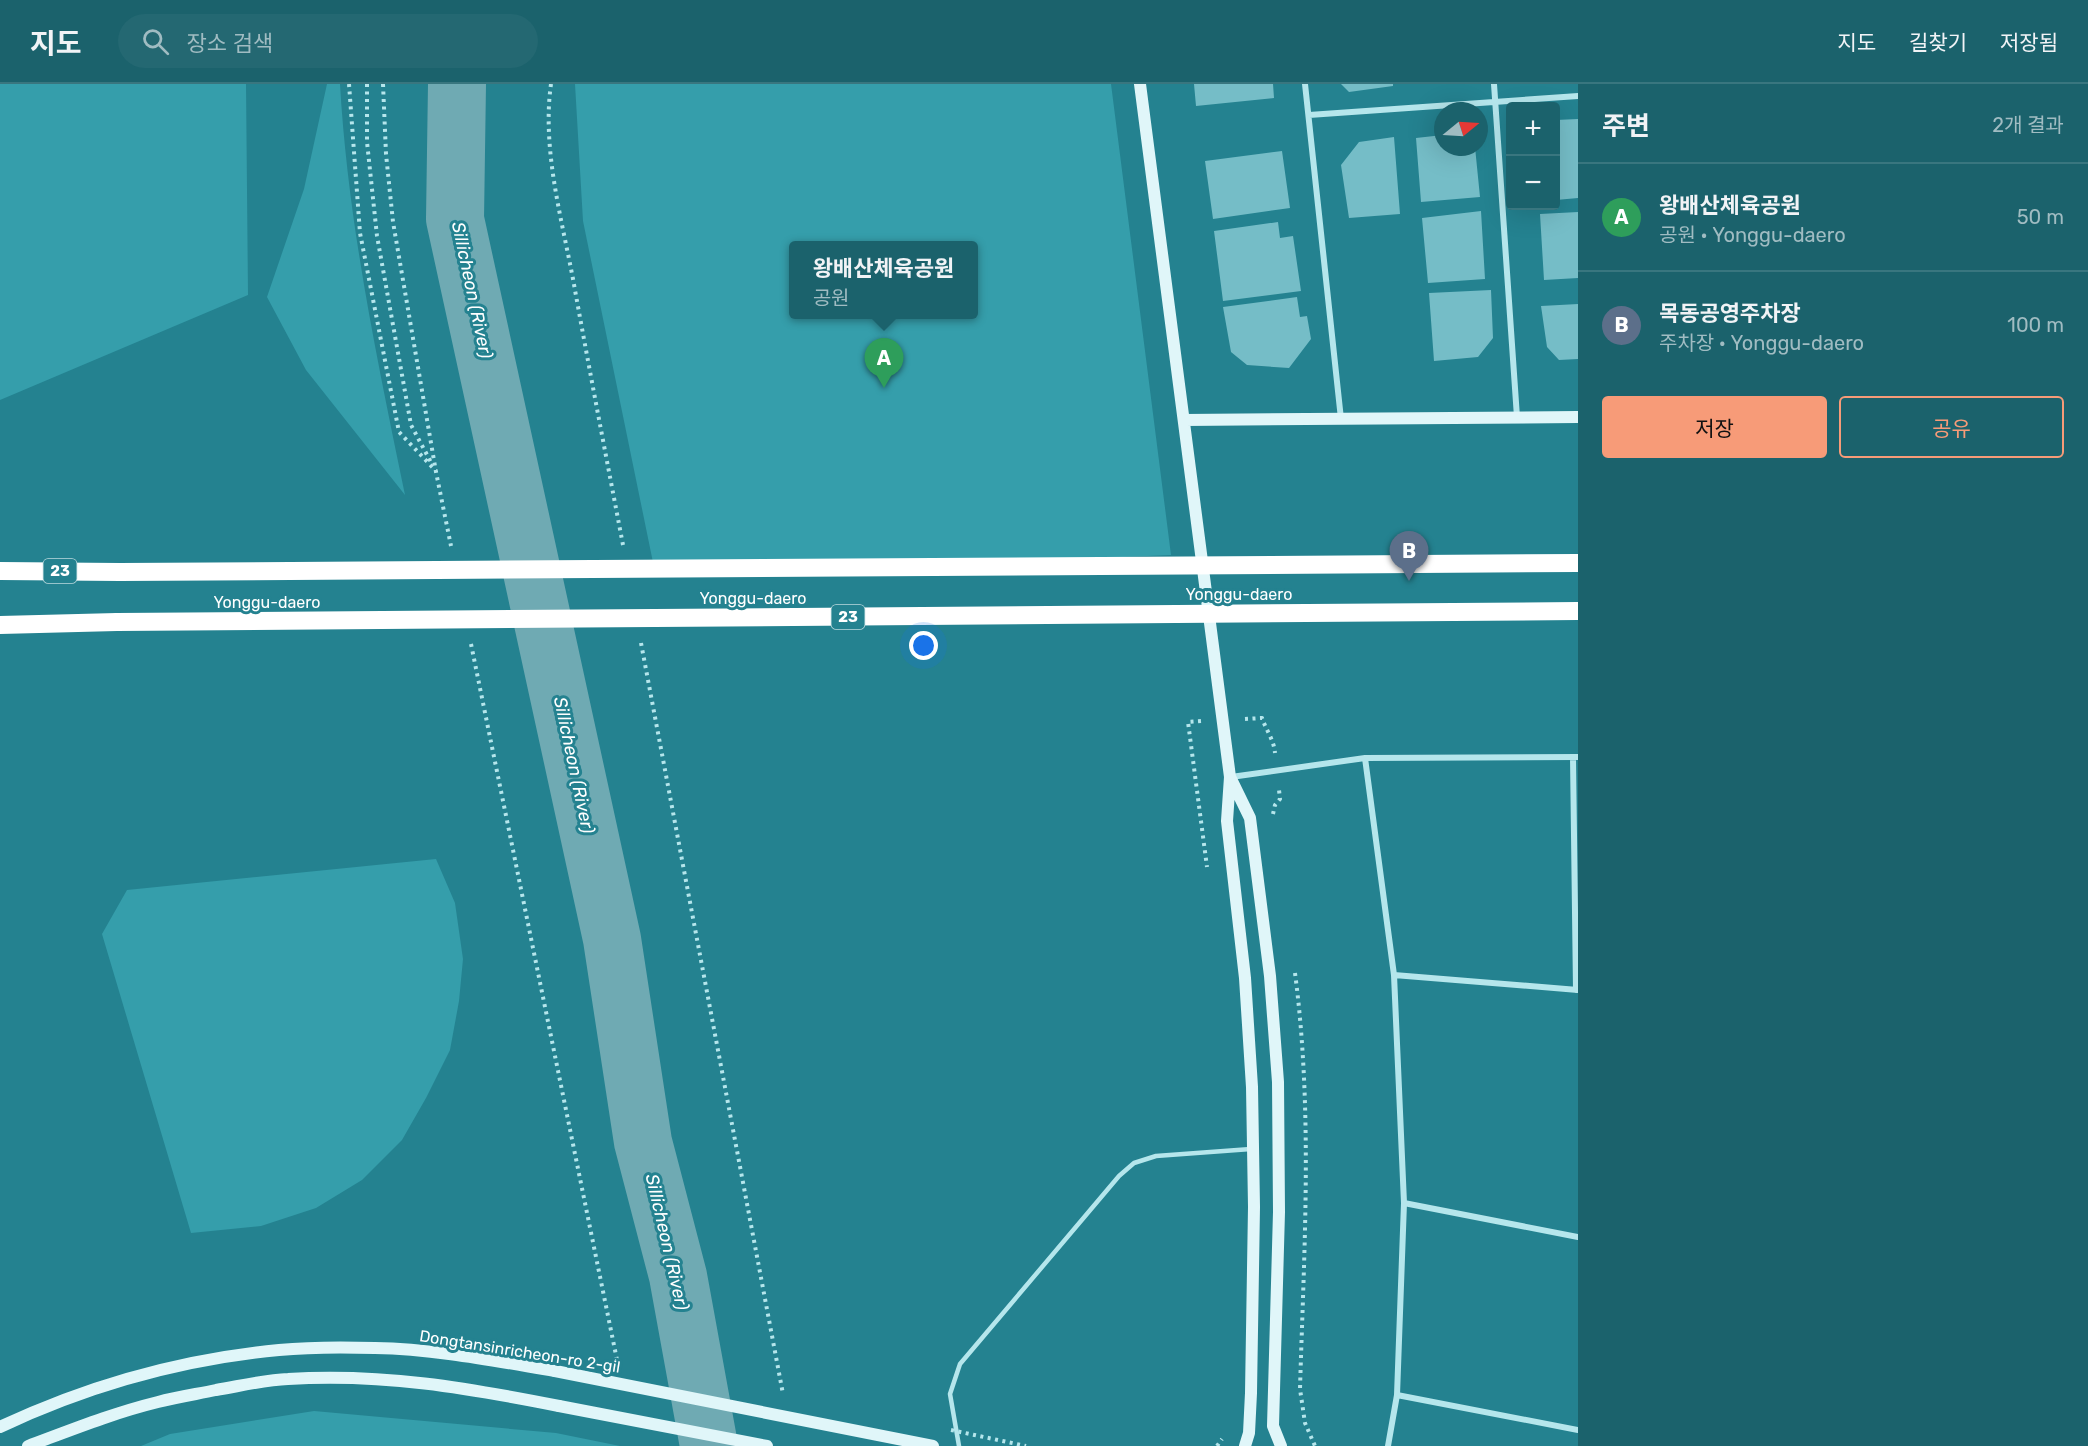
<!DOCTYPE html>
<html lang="ko">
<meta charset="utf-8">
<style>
:root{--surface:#1b626c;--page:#246872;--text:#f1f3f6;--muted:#a0bcc2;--line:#39767f;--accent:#f79b78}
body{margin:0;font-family:Rubik,"Noto Sans KR",sans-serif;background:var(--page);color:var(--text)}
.controls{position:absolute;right:18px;top:18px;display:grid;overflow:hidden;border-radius:6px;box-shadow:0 6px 24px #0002}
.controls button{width:54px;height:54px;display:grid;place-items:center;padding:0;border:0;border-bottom:2px solid var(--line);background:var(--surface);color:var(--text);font:30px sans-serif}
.compass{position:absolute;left:1434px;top:18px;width:54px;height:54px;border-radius:50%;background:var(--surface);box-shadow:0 6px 24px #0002;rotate:72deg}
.you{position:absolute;left:924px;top:562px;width:21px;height:21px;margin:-15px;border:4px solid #fff;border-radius:50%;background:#1a73e8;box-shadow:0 0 0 9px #1a73e833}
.badge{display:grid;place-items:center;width:39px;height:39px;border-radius:50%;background:var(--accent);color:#fff;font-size:20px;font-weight:700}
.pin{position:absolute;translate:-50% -50px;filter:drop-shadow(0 2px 3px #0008)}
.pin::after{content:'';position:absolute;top:32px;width:21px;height:18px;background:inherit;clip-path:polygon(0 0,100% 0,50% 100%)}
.popup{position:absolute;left:789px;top:157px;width:189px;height:78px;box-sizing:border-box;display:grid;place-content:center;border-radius:6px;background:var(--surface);filter:drop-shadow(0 2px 4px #0005);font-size:20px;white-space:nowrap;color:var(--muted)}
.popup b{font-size:22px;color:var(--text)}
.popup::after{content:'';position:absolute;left:50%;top:100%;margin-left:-12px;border:12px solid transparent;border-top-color:var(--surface)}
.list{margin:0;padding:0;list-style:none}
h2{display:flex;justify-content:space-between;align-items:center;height:78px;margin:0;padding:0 24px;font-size:26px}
h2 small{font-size:20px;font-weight:400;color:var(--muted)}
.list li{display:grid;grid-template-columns:39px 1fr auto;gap:18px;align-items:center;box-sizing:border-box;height:108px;padding:0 24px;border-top:2px solid var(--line)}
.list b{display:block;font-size:22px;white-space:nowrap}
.list p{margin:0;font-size:20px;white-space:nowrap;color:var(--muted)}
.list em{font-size:20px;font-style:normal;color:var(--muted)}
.actions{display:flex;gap:12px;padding:18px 24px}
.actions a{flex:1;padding:14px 0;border:2px solid var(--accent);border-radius:6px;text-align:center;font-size:21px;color:var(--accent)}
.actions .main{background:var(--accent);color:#111}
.icon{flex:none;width:33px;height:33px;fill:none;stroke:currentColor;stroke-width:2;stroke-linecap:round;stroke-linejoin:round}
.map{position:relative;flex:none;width:1578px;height:1362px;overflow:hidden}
header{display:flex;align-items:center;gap:36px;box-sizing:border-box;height:84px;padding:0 30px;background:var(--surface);border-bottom:2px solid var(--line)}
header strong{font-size:28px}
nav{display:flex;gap:33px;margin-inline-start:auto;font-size:21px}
.search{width:420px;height:54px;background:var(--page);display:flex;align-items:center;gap:15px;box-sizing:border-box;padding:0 21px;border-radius:33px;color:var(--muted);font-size:22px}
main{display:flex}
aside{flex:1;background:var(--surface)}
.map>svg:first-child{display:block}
.green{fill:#359eab;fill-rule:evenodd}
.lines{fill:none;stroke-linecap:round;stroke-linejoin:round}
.river{stroke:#6faab3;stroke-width:58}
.building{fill:#75bdc7}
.path{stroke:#b5e6ec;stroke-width:4;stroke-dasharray:3 4.5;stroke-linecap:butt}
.lane{stroke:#b5e6ec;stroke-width:4.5}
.street{stroke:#b5e6ec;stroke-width:6}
.secondary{stroke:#e0f6f9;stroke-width:12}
.highway{stroke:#fff;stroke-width:18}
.path-bridge{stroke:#b5e6ec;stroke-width:4;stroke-dasharray:3 4.5;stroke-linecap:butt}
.secondary-bridge{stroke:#e0f6f9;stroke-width:12}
.highway-bridge{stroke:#fff;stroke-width:18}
.labels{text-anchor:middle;stroke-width:6;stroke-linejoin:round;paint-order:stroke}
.shield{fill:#248290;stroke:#bddade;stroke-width:1.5}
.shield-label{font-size:15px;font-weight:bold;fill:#fff}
.street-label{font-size:16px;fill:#fff;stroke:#248290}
.water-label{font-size:18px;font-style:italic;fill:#fff;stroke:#248290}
</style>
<header>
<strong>지도</strong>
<div class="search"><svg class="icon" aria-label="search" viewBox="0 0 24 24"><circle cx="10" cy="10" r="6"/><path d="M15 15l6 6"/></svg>장소 검색</div>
<nav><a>지도</a><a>길찾기</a><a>저장됨</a></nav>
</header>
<main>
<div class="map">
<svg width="1578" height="1362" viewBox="0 0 1578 1362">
<rect width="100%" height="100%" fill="#248290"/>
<!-- green -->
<path class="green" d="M 0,0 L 246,0 L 248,211 L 0,316 Z
M 327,0 L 340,0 C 348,139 377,275 405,411 L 306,286 L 267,213 L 304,105 Z
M 575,0 L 1111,0 L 1171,471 L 656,493 L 583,137 ZM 794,162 L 974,162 L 974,230 L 794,230 Z
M 436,775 L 455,819 L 463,875 L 459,917 L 450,966 L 426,1014 L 402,1056 L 362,1096 L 316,1124 L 261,1142 L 191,1149 L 102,850 L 127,806 Z
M 314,1327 L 556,1349 L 620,1362 L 141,1362 L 170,1350 Z"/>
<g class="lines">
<!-- river -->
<path class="river" d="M 457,0 L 455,135 L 612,855 L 643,1058 L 678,1192 L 709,1362"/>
</g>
<!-- building -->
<path class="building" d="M 1194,0 L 1273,0 L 1274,14 L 1196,22 Z
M 1341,0 L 1393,0 L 1393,2 L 1349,8 Z
M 1578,35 L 1578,114 L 1556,116 L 1556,36 Z
M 1443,51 L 1443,63 L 1475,63 L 1480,113 L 1421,118 L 1416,54 Z
M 1394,53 L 1400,130 L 1349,134 L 1341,81 L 1359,58 Z
M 1282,67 L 1290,124 L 1213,135 L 1205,77 Z
M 1481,127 L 1485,195 L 1428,199 L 1422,134 Z
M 1578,128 L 1578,194 L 1544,196 L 1540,130 Z
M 1278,138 L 1280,154 L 1293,152 L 1301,207 L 1223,217 L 1214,147 Z
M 1491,206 L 1493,254 L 1478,273 L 1434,277 L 1429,209 Z
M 1297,213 L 1300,233 L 1307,232 L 1311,255 L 1289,284 L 1247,281 L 1231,268 L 1223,223 Z
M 1578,220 L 1578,275 L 1559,276 L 1547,263 L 1541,222 Z"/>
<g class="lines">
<!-- path -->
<path class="path" d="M 349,0 L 360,149 L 399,348 L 436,387
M 367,0 L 367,58 L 377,152 L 411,341 L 433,382
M 383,0 L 386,70 L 393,138 L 436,388 L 451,462
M 551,0 C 542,64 561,132 573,195 C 589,284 606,372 623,461
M 641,559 L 783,1310
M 471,560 L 617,1276
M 1245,635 L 1262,634 C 1266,646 1274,656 1275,669
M 1201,637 L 1188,638 L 1207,783
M 1273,730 L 1275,721 L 1280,715 L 1279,706
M 1295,889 C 1313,1027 1304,1166 1300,1305 L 1305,1339 L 1315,1362
M 1217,1362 L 1222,1355"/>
<!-- lane -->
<path class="lane" d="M 959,1362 L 950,1310 L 960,1280 L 1119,1092 L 1134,1079 L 1156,1072 L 1251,1065"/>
<!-- street -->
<path class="street" d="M 1305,0 L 1341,335
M 1494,0 L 1517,333
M 1309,31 L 1578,12
M 1573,673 L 1576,906
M 1365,674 L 1394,891 L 1404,1119 L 1397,1311 L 1388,1362
M 1231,693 L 1365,674 L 1578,673
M 1394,891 L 1578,906
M 1404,1119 L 1578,1153
M 1397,1311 L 1578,1346"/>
<!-- secondary -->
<path class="secondary" d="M 1140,0 L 1230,693
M 1184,336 L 1578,333
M 0,1343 C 87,1302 183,1275 279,1266 C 310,1263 343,1263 375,1264 C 435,1265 495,1277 555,1287
M 28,1362 C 71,1346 113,1329 158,1318 C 177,1313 197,1310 216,1306 C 240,1302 264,1296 288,1295 C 382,1289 468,1304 559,1322
M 1245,1362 L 1249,1349 L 1251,1309 L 1254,1123 L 1252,1003 L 1245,894 L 1227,737 L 1230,693 L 1250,734 L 1270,892 L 1278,998 L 1279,1128 L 1273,1342 L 1281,1362"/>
<!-- highway -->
<path class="highway" d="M 0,487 L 120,488
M 0,541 L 117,538"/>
<!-- path-bridge -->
<path class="path-bridge" d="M 951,1346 L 1026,1362"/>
<!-- secondary-bridge -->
<path class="secondary-bridge" d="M 555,1287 L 933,1362
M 559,1322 L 767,1362"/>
<!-- highway-bridge -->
<path class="highway-bridge" d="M 120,488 L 1578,479
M 117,538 L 1578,527"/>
</g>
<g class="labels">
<!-- shield labels -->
<g class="shield">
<rect x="43.5" y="475" width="33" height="24" rx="4.5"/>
<rect x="831.5" y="521" width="33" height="24" rx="4.5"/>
</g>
<g class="shield-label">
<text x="60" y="492">23</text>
<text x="848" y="538">23</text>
</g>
<!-- street labels -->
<g class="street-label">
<text x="1239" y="516">Yonggu-daero</text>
<text x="753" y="520">Yonggu-daero</text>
<text x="267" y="524">Yonggu-daero</text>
<text transform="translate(520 1267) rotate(9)" y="6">Dongtansinricheon-ro 2-gil</text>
</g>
<!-- water labels -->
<g class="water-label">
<text transform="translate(472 206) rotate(78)" y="6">Sillicheon (River)</text>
<text transform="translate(574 681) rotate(78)" y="6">Sillicheon (River)</text>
<text transform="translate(667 1158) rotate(77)" y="6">Sillicheon (River)</text>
</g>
</g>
</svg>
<div class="controls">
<button>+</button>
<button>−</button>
</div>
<svg class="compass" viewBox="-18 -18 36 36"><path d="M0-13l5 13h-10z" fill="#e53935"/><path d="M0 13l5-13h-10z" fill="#a0bcc2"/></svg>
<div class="you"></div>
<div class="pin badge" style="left:884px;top:304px;background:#2e9e5b">A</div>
<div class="popup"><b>왕배산체육공원</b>공원</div>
<div class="pin badge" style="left:1409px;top:497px;background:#5c6f8a">B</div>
</div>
<aside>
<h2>주변<small>2개 결과</small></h2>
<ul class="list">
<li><span class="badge" style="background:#2e9e5b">A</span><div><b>왕배산체육공원</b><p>공원 · Yonggu-daero</p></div><em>50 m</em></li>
<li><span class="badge" style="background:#5c6f8a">B</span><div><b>목동공영주차장</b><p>주차장 · Yonggu-daero</p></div><em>100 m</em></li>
</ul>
<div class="actions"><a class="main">저장</a><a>공유</a></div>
</aside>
</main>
